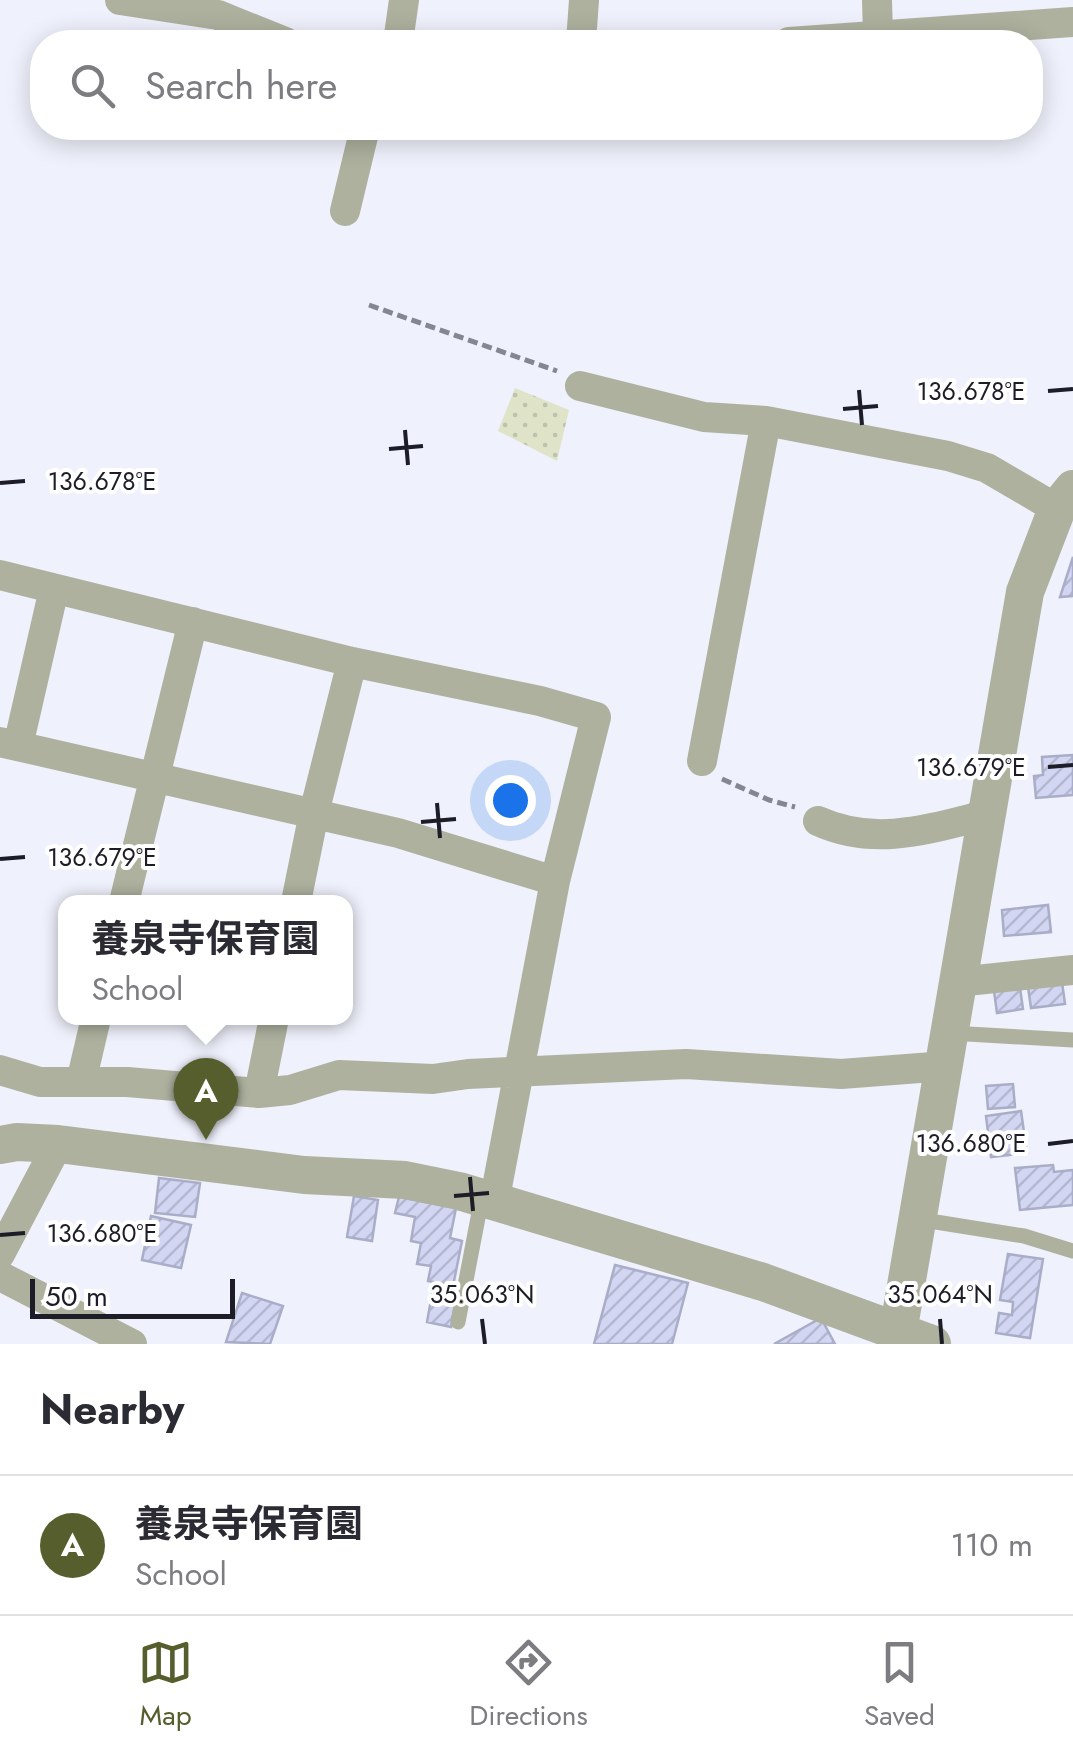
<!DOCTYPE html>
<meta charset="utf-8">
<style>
:root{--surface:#fff;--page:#f7f7f7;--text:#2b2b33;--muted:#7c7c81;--line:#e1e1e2;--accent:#575e2d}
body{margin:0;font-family:Jost,"Noto Sans JP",sans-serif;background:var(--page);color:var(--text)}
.scale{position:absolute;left:30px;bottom:25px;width:205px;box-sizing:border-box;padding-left:10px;border:5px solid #1c1d27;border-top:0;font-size:28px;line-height:35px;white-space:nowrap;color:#1c1d27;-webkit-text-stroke:8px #fff;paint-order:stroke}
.you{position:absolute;left:510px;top:800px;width:35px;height:35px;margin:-25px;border:8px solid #fff;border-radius:50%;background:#1a73e8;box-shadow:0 0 0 15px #1a73e833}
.badge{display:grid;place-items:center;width:65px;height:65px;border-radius:50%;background:var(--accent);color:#fff;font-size:32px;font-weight:700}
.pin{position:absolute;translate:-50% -82px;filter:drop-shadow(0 2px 5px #0008)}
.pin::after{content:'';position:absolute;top:52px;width:35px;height:30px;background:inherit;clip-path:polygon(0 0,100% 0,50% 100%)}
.popup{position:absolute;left:58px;top:895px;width:295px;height:130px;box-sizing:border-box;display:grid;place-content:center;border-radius:20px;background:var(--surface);filter:drop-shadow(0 2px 8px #0005);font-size:32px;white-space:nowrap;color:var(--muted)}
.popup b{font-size:38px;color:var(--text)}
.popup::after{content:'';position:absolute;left:50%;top:100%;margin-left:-20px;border:20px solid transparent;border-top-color:var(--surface)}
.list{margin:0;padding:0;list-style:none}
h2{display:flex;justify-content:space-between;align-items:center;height:130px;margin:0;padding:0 40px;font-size:42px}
h2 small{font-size:32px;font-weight:400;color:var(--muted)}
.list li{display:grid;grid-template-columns:65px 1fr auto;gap:30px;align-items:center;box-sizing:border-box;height:140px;padding:0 40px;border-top:2px solid var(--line)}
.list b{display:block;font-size:38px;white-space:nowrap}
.list p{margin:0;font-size:32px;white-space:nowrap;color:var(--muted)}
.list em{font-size:32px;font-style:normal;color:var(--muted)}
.icon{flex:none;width:55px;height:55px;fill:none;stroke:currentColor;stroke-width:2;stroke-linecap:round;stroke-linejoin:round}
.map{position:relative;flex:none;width:1073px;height:1344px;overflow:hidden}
.search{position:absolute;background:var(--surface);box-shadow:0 5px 25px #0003;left:30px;right:30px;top:30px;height:110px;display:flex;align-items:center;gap:25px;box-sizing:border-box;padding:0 35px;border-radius:40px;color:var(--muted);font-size:38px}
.sheet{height:270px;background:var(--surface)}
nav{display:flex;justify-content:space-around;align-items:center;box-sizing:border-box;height:140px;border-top:2px solid var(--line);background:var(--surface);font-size:28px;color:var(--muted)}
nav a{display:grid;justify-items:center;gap:5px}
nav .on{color:var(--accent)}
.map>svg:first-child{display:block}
.park{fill:url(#park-dots)}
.building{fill:url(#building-hatch);stroke:#a9adc8;stroke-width:2.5}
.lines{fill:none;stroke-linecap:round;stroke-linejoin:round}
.path{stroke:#858691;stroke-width:5;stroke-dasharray:10 5;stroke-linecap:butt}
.service{stroke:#adb19e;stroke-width:15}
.minor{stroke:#adb19e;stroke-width:30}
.tertiary{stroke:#adb19e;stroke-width:38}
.ticks{fill:none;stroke:#1c1d27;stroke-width:4}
.ticks-label{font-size:25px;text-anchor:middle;fill:#1c1d27;stroke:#fff;stroke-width:8;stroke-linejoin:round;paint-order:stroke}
</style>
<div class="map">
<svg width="1073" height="1344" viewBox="0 0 1073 1344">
<defs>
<pattern id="park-dots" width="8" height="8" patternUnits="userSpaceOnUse" patternTransform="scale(2.5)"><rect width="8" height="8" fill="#dfe4c9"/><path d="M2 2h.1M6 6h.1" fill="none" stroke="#bfc3ad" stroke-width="1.8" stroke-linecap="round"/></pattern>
<pattern id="building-hatch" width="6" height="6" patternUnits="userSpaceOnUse" patternTransform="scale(2.5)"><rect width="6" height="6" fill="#d2d6f2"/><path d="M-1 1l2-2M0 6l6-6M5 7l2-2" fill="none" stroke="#b4b7d0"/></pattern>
</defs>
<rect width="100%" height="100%" fill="#eff1fc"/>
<!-- park -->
<path class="park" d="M 515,388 L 569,410 L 557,461 L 498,431 Z"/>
<!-- building -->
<path class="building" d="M 1073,557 L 1073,596 L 1060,597 Z
M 1073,755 L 1073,795 L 1036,798 L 1034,776 L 1043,775 L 1042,757 Z
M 1048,905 L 1051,932 L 1004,936 L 1002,910 Z
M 1062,982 L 1065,1004 L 1031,1008 L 1028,987 Z
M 1020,988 L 1023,1009 L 997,1013 L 994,991 Z
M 1013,1084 L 1015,1107 L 988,1109 L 986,1086 Z
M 1021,1111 L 1027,1153 L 991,1157 L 986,1116 Z
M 1053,1165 L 1054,1172 L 1073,1170 L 1073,1205 L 1020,1210 L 1015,1168 Z
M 159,1178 L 200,1183 L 195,1217 L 155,1213 Z
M 354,1196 L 378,1200 L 372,1241 L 347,1237 Z
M 399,1197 L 456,1208 L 450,1238 L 462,1241 L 453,1286 L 428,1281 L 431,1266 L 417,1264 L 421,1243 L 411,1241 L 415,1217 L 395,1213 Z
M 151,1216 L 191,1225 L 181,1268 L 142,1260 Z
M 1008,1254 L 1043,1259 L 1030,1338 L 996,1333 L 999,1313 L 1012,1315 L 1013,1302 L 1000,1300 Z
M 615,1265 L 688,1283 L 672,1344 L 594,1344 Z
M 433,1289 L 457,1293 L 451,1327 L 427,1322 Z
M 242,1293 L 283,1306 L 270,1344 L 226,1342 Z
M 821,1318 L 835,1344 L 774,1344 Z"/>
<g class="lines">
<!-- path -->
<path class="path" d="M 369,305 L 557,371
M 722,779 L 769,800 L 795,807"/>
<!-- service -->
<path class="service" d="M 950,1033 L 1073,1040
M 917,1219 L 1024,1236 L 1073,1251
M 458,1322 L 482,1197"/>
<!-- minor -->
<path class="minor" d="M 120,0 L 218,15 L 285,42
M 877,0 L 878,35
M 398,42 L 404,0
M 581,42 L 584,0
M 789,42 L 1073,22
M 345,211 L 365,128
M 580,386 L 704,417 L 766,421 L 948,456 L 987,468 L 1057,509
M 0,575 L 352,662 L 540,701 L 596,717 L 555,881 L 494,1203
M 0,742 L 398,833 L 555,881
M 18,746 L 54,589
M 702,761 L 766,421
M 818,821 C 875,847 929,829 985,815
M 124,902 L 193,622
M 296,902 L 314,813 L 352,662
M 957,982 L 1073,970
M 0,1070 L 40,1082 L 127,1082 L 259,1093 L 290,1090 L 339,1075 L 433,1079 L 468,1074 L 686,1064 L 841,1074 L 946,1066
M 81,1082 L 96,1018
M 259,1093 L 274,1018
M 0,1254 L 58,1144
M 0,1276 L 132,1344"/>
<!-- tertiary -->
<path class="tertiary" d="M 0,1145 L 17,1142 L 58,1144 L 304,1175 L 405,1180 L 459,1191 L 763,1282 L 932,1344
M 896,1344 L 1025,592 L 1057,509 L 1073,489"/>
</g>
<!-- ticks -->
<path class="ticks" d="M 859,390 L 862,425M 1048,391 L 1073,389M 843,409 L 878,406M 405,430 L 408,465M 389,449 L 423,446M 0,483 L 25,481M 1048,767 L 1073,765M 437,803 L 440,838M 421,822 L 456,819M 0,859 L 25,857M 1048,1144 L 1073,1141M 470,1177 L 473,1211M 454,1196 L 489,1193M 0,1235 L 25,1233M 482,1319 L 485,1344M 940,1319 L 942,1344"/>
<g class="ticks-label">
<text x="971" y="400">136.678°E</text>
<text x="102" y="490">136.678°E</text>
<text x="971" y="776">136.679°E</text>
<text x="102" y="866">136.679°E</text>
<text x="971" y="1152">136.680°E</text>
<text x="102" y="1242">136.680°E</text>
<text x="482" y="1303">35.063°N</text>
<text x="940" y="1303">35.064°N</text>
</g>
</svg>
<div class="scale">50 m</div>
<div class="you"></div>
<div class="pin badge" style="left:206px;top:1140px">A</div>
<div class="popup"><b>養泉寺保育園</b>School</div>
<div class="search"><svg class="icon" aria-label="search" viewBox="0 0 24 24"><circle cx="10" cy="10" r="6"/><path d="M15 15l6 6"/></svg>Search here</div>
</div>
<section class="sheet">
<h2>Nearby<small></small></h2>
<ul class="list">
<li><span class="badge">A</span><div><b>養泉寺保育園</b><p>School</p></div><em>110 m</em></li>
</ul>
</section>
<nav>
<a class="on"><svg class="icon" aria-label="map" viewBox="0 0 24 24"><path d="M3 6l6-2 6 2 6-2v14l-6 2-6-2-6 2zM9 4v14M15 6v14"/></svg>Map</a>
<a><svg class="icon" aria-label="directions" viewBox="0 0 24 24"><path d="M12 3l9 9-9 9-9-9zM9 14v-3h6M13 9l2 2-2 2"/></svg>Directions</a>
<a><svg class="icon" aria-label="saved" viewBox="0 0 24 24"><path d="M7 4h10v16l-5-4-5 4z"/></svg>Saved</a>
</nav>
